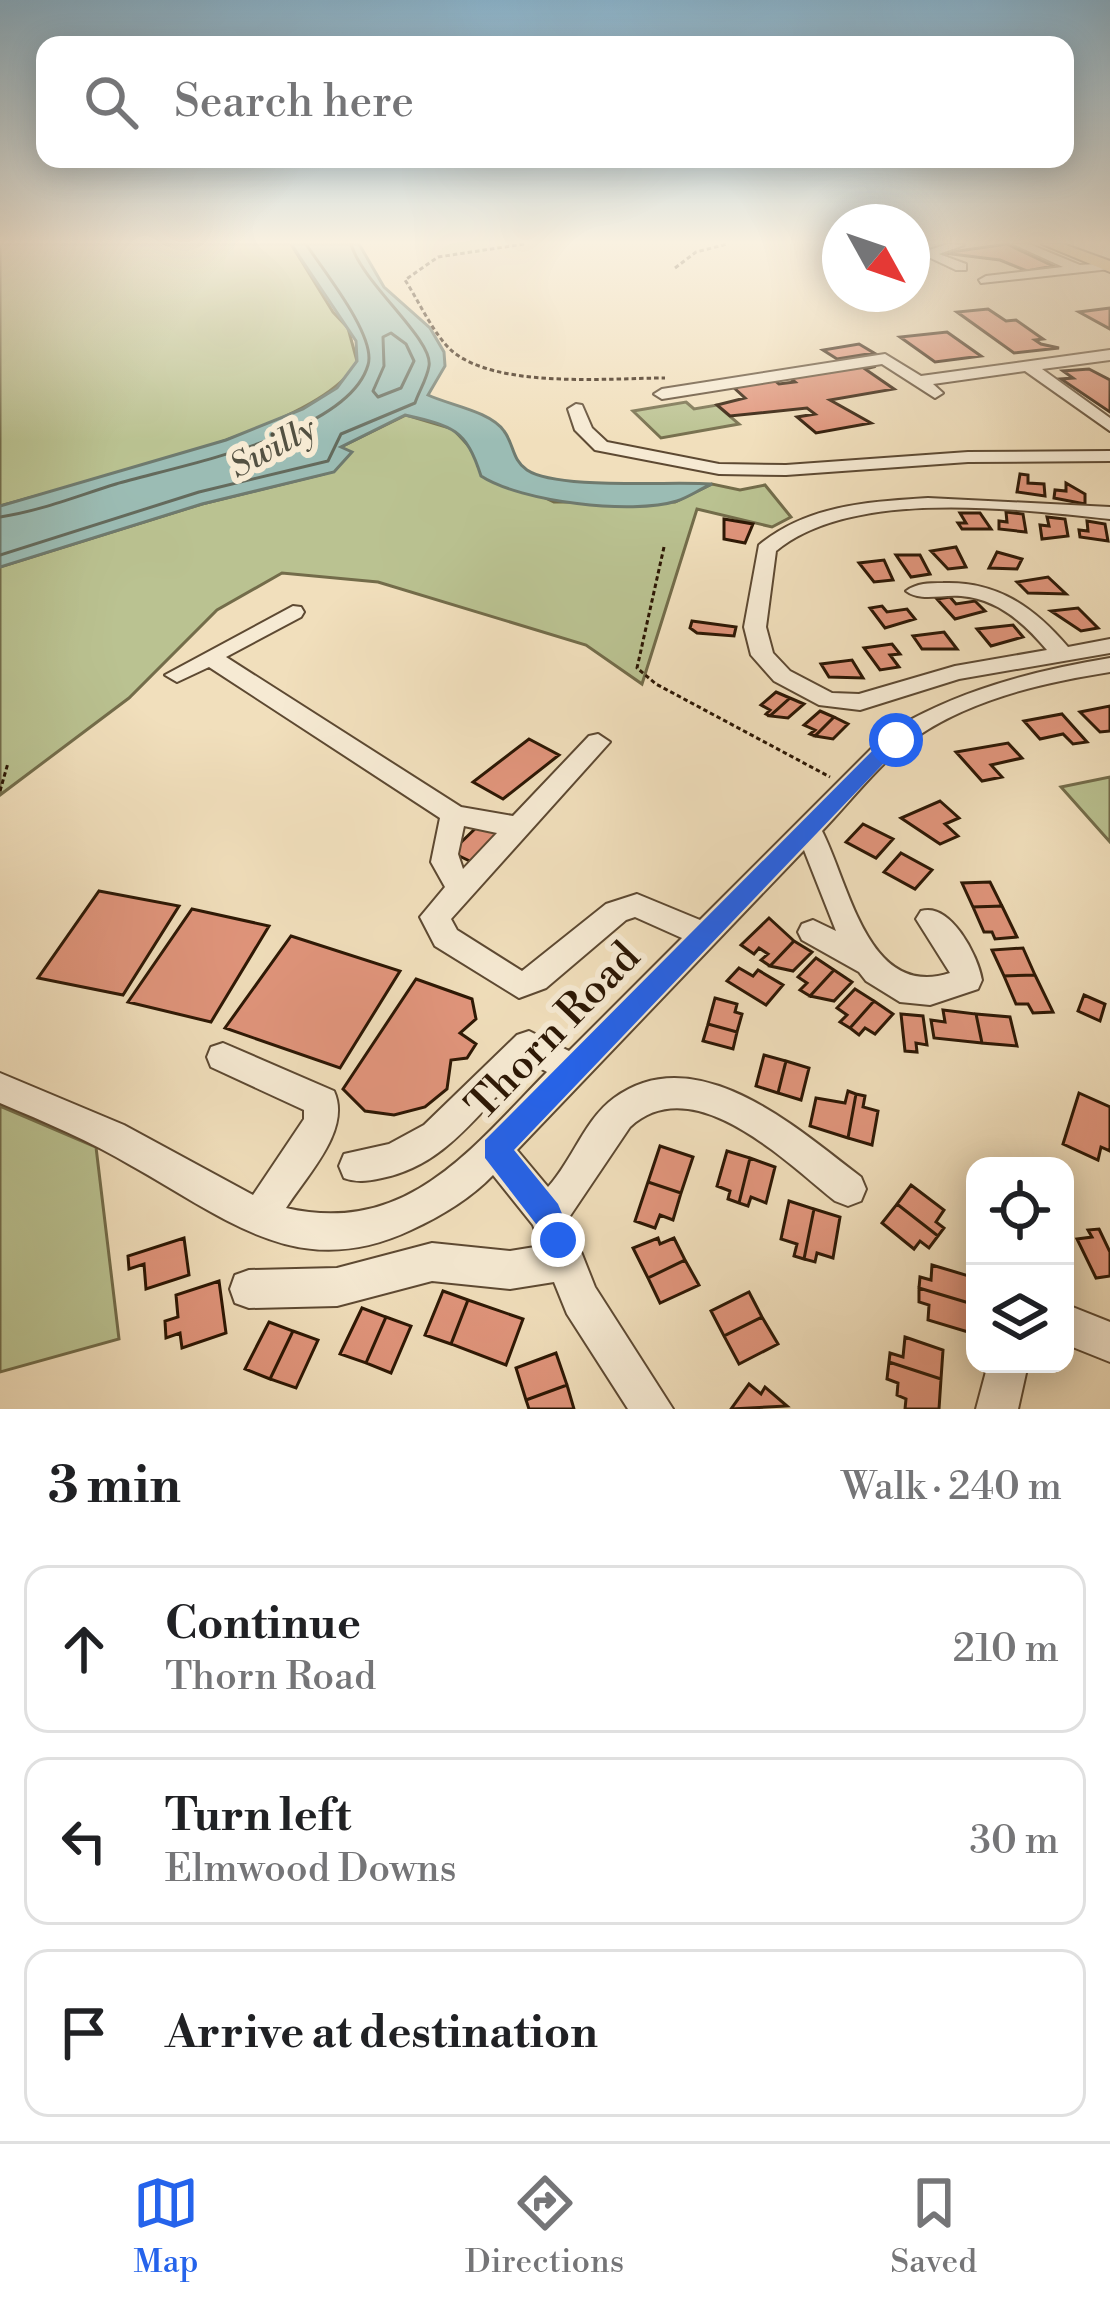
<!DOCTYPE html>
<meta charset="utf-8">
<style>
:root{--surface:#fff;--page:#f6f6f6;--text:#202124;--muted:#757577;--line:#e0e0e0;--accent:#2563eb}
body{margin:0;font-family:"Libre Bodoni",serif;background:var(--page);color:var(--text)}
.controls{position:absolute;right:36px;bottom:36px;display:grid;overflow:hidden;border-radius:24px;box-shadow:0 6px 30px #0003}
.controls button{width:108px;height:108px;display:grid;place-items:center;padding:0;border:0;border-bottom:3px solid var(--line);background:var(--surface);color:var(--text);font:60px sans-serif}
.compass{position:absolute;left:822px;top:204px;width:108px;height:108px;border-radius:50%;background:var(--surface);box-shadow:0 6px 30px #0003;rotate:130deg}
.stop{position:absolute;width:36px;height:36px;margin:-27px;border:9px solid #2563eb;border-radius:50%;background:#fff}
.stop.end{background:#2563eb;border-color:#fff;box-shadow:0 3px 12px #0008}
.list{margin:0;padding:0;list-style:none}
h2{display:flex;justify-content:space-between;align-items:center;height:156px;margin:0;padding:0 48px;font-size:51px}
h2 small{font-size:39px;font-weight:400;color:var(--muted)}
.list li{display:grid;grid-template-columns:78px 1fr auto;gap:36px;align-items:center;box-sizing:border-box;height:168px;margin:0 24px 24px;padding:0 24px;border:3px solid var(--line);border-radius:24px}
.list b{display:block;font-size:45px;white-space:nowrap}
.list p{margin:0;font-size:39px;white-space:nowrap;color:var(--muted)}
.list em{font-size:39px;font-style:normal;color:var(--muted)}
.icon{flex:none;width:66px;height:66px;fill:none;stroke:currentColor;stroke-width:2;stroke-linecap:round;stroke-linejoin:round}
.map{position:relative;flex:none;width:1110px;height:1409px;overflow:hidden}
.search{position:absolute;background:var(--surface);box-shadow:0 6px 30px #0003;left:36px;right:36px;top:36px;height:132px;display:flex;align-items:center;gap:30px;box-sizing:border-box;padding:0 42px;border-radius:24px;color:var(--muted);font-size:45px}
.sheet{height:732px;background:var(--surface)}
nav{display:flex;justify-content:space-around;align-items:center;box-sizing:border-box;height:168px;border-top:3px solid var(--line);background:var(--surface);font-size:33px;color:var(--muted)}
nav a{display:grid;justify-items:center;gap:6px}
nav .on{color:var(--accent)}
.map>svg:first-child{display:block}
.green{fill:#bac291;stroke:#736c4a;stroke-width:3}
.water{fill:#9bbcb4;stroke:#6f7a6e;stroke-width:3}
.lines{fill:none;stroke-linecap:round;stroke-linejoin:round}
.shore{stroke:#646a5c;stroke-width:3}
.building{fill:#e1957c;stroke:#2c1704;stroke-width:3}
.minor-casing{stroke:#5d4932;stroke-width:4}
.major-casing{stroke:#2c1704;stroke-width:4}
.path{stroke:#2c1704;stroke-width:3;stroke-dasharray:4.5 3;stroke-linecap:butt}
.minor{fill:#f6ead3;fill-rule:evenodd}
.major{fill:#e8c07e;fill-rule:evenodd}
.route{fill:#2563eb}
.labels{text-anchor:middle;stroke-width:12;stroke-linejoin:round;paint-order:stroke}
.far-water-label{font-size:33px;font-style:italic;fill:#535142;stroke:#f6ead3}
.near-street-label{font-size:42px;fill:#2c1704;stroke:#f6ead3}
</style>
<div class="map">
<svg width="1110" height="1409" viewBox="0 0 1110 1409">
<rect width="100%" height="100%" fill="#f1dfbc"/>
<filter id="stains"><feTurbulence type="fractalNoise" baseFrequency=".00167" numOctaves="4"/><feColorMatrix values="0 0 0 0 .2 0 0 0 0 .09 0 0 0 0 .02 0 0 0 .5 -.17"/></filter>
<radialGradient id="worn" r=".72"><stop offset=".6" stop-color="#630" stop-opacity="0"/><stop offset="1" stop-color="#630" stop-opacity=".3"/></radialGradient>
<!-- green -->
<path class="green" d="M 0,244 L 291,244 L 333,312 L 348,328 L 357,361 C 326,430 76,483 0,506 Z
M 686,402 L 694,409 L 717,405 L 739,424 L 661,438 L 633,411 Z
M 406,415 L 453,429 L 478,456 L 478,466 L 554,502 L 675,502 L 712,484 L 740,490 L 765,485 L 791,517 L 772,527 L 697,509 L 642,684 L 586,645 L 378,582 L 282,573 L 217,610 L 129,698 L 0,795 L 0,567 L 202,504 L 324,474 L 339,448 Z
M 1110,777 L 1110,842 L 1061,787 Z
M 0,1106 L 96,1147 L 119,1339 L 0,1372 Z"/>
<!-- water -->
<path class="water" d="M 291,244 L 359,244 L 384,287 L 430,328 L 444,352 L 445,366 L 428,395 C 449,405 490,411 504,431 C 514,444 512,460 527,470 C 557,490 672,481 712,484 C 700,489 689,497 677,501 C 632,515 521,502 481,476 C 466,429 453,426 405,415 L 341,447 L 352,452 L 334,472 L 202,504 L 0,567 L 0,506 L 226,440 L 303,409 L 337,388 L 357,361 L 356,341 Z"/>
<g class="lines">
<!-- shore -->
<path class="shore" d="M 391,333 L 406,344 L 414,361 L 401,388 L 378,397 L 373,391 L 384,366 L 383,337 Z
M 0,517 C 40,511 77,496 116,484 C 177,466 348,435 368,365 C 377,336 322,269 306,244
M 0,555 L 199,492 L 328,461 L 341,434 L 415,403 C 419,391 427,379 429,366 C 434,340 362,283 351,244"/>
</g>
<!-- building -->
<path class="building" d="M 1007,244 L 1053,266 L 1027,271 L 1000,260 L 944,253 Z
M 1110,308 L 1110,329 L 1079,312 Z
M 988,309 L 1006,321 L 1016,320 L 1043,339 L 1035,340 L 1041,344 L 1059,348 L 1014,353 L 957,312 Z
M 947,332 L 981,356 L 935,362 L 900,337 Z
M 859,344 L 874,353 L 837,359 L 823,350 Z
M 869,364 L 873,367 L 865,369 L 894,389 L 830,400 L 871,423 L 816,433 L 797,417 L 815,414 L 807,408 L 730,416 L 717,405 L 745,398 L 732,386 L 773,379 L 779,384 L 795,382 L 789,377 Z
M 1089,369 L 1110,380 L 1110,412 L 1061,379 L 1073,378 L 1063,371 Z
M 1020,474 L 1028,475 L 1028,483 L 1044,484 L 1045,496 L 1017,492 Z
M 1066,483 L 1085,494 L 1085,504 L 1054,498 L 1055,490 L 1066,491 Z
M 1006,512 L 1023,514 L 1026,532 L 999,529 L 999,521 L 1007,522 Z
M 960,513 L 980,513 L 991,529 L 962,529 L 958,523 L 966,523 Z
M 1047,517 L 1065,519 L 1068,536 L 1042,539 L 1040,525 L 1049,526 Z
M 724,519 L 753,524 L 745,543 L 724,539 Z
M 1087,521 L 1105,524 L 1108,541 L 1080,537 L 1079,530 L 1088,531 Z
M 956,547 L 966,567 L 948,569 L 931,551 Z
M 997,552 L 1022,559 L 1017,569 L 989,568 Z
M 896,555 L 920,555 L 930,574 L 911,577 Z
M 884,560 L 893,580 L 874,582 L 859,563 Z
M 1048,577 L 1066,594 L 1028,593 L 1017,582 Z
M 950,597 L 956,604 L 975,601 L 985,611 L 955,619 L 937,599 Z
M 882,606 L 887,612 L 907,609 L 915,619 L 885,628 L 870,608 Z
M 1078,608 L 1098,628 L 1081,631 L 1051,611 Z
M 692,621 L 736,627 L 734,636 L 697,633 L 690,628 Z
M 1013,625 L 1023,637 L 991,646 L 977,629 Z
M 944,632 L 957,649 L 922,649 L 913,636 Z
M 892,644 L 900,654 L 890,655 L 899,667 L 880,670 L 864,648 Z
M 852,660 L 863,678 L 829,677 L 821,664 Z
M 776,692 L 790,698 L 770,716 L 766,714 L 770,710 L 761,705 Z
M 790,698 L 804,704 L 788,718 L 770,716 Z
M 1110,706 L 1110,731 L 1100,732 L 1080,712 Z
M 820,711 L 834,717 L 815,736 L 810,734 L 815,730 L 804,725 Z
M 1062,714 L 1087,742 L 1073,744 L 1063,734 L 1040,739 L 1024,721 Z
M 834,717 L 848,724 L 833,739 L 815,736 Z
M 529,739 L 559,755 L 503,799 L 473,782 Z
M 1008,743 L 1022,758 L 991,765 L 1002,777 L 982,781 L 956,752 Z
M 940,801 L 959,818 L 945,824 L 958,836 L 940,844 L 901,818 Z
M 480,824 L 504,835 L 476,864 L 451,852 Z
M 863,824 L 893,839 L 876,858 L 846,842 Z
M 901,853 L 932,870 L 915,889 L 884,872 Z
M 990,882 L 1002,906 L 973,907 L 962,883 Z
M 99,891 L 179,906 L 123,995 L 38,978 Z
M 1002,906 L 1017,937 L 995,939 L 992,932 L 984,932 L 973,907 Z
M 192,909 L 269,926 L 211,1022 L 128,1002 Z
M 769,918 L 794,941 L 770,966 L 761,960 L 768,954 L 759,948 L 754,954 L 741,945 Z
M 291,936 L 400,971 L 340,1068 L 225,1028 Z
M 794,941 L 812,952 L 793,971 L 770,966 Z
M 1023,948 L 1035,975 L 1004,976 L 992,950 Z
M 816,958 L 834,970 L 810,996 L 800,990 L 807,983 L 798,977 Z
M 739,968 L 753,976 L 758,970 L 783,985 L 766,1005 L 727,981 Z
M 834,970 L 852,982 L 834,1001 L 810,996 Z
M 1035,975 L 1053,1012 L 1033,1013 L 1028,1004 L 1016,1004 L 1004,976 Z
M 416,979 L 472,999 L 476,1019 L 460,1033 L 476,1044 L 467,1058 L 451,1060 L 447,1089 L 425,1107 L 394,1115 L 365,1111 L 343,1089 Z
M 855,989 L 874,1001 L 850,1028 L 840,1022 L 847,1015 L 837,1008 Z
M 1084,995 L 1105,1004 L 1100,1021 L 1078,1011 Z
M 715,998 L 737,1004 L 735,1012 L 742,1014 L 737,1032 L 708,1024 Z
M 874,1001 L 893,1014 L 875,1034 L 865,1028 L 859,1035 L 850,1028 Z
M 943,1010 L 976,1014 L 982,1043 L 934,1038 L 931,1020 L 945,1022 Z
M 901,1014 L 923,1016 L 927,1045 L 916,1043 L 917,1052 L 905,1051 Z
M 976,1014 L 1010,1017 L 1017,1046 L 982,1043 Z
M 708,1024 L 737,1032 L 733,1049 L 703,1041 Z
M 764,1055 L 786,1061 L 778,1093 L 756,1086 Z
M 786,1061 L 809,1068 L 801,1100 L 778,1093 Z
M 848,1091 L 856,1094 L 848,1138 L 810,1126 L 816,1098 L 845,1103 Z
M 1079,1093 L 1110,1107 L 1110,1151 L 1101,1147 L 1098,1160 L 1063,1144 Z
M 856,1094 L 865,1096 L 863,1107 L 878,1111 L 872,1145 L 848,1138 Z
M 660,1146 L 693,1157 L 681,1193 L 648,1182 Z
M 727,1151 L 750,1158 L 739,1203 L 728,1199 L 730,1191 L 717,1186 Z
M 750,1158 L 775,1167 L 766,1203 L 751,1197 L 748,1206 L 739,1203 Z
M 648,1182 L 681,1193 L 673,1220 L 660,1215 L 655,1228 L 635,1221 Z
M 911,1185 L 944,1210 L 936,1222 L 944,1228 L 938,1236 L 897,1204 Z
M 789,1201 L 814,1209 L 804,1259 L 794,1256 L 797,1244 L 781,1239 Z
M 897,1204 L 938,1236 L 929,1248 L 920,1241 L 914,1249 L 882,1223 Z
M 814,1209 L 840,1217 L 833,1258 L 817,1253 L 815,1262 L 804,1259 Z
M 1099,1229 L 1110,1252 L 1110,1276 L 1096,1278 L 1077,1239 L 1092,1237 L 1088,1230 Z
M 184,1238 L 189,1275 L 146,1289 L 144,1264 L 129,1269 L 128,1256 Z
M 658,1238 L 660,1244 L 674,1238 L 685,1260 L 648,1278 L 633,1248 Z
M 685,1260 L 699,1285 L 660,1303 L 648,1278 Z
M 932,1265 L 969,1276 L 969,1303 L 919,1288 L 920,1277 L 931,1280 Z
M 219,1281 L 226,1333 L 182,1348 L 180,1333 L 166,1338 L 165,1321 L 178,1317 L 176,1295 Z
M 919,1288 L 969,1303 L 968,1332 L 928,1320 L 929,1305 L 919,1302 Z
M 443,1291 L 468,1300 L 451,1344 L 425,1335 Z
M 749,1292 L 762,1317 L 724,1336 L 711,1311 Z
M 468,1300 L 523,1319 L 506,1365 L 451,1344 Z
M 362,1308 L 386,1317 L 366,1363 L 340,1354 Z
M 386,1317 L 411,1326 L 391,1373 L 366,1363 Z
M 762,1317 L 778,1344 L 739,1364 L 724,1336 Z
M 269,1322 L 293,1331 L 270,1379 L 245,1369 Z
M 293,1331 L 318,1340 L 296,1388 L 270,1379 Z
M 905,1337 L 943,1350 L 941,1379 L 889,1362 L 890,1353 L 903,1357 Z
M 556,1353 L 567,1385 L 526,1400 L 516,1368 Z
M 889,1362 L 941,1379 L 939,1409 L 905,1409 L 906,1399 L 897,1395 L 898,1383 L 887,1379 Z
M 749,1384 L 761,1394 L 765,1387 L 787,1406 L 731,1409 Z
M 567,1385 L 574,1409 L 529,1409 L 526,1400 Z"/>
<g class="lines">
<!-- minor casing -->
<g class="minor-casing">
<path id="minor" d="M 948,244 L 964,245 L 939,254 L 966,264 L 966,270 L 956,270 L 920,253 Z
M 1013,244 L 1029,244 L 1080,265 L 1110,263 L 1110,269 L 981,283 L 979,280 L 986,276 L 1063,267 Z
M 1110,350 L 1110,360 L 1042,369 L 1110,418 L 1110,431 L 1025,371 L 933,384 L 943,393 L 935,398 L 882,364 L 662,399 L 654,394 L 662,389 L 885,354 L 921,376 Z
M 576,404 L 582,405 L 592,428 L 607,442 L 719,464 L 786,465 L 968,452 L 1110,451 L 1110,461 L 968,462 L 786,475 L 719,474 L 595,450 L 575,430 L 568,409 Z
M 928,498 L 1110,507 L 1110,519 C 1016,509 852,488 776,551 L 766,627 L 773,653 L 790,671 L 832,693 L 859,694 L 955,666 L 1047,650 C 1024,623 998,599 961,596 C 943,594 920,602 906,591 C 917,583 929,583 943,583 C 997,581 1034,607 1068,647 L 1110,639 L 1110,653 L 959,679 L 860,710 L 819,705 L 774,681 L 751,655 L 744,627 L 759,545 C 808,505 867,502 928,498 Z
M 293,606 L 301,607 L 304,612 L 301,617 L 226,657 L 461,807 L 513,816 L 589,736 L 598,734 L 610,742 L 451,919 L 457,930 L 522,971 L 606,904 L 637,894 L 700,920 L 887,733 C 956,691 1031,671 1110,658 L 1110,672 C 1041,683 965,700 908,743 C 876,767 850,802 822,831 C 850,886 868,1000 950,973 L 916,919 L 921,911 C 950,902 978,955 982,980 L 978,989 L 930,1005 L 900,1002 L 866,981 L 859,972 L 802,940 L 798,932 L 802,924 L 813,920 L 836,931 L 804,850 L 517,1150 L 548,1187 C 572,1161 585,1119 614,1098 C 697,1037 799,1130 861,1177 L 866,1189 L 861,1201 L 848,1206 L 835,1201 C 788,1164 694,1068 630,1127 L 568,1219 L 595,1287 L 673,1409 L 628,1409 L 567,1314 L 554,1282 L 510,1289 L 432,1281 L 337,1306 L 249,1308 L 235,1303 L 230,1289 L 235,1275 L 249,1270 L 337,1268 L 432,1243 L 510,1251 L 541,1246 L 533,1225 L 493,1175 C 470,1199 441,1216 411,1230 C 299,1283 227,1219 132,1166 C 90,1141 45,1122 0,1103 L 0,1073 L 124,1125 L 253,1195 L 304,1119 L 304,1110 L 211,1067 L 207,1057 L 211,1047 L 223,1043 L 334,1091 C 352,1130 306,1176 286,1208 C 407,1236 471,1149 547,1072 L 531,1063 C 481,1105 451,1164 382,1178 C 367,1181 358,1183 344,1178 L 339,1166 L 344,1154 L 389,1144 L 424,1125 L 517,1035 L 529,1031 L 569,1051 L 682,938 L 635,917 L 626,920 L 546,988 L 519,998 L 435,946 L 420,917 L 445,887 L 431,862 L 440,818 L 209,667 L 177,682 L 165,675 ZM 464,826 L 497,833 L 463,869 L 458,854 Z
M 1065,1304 L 1110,1322 L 1110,1362 L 1065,1344 Z
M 988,1364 L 1028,1364 L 1018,1409 L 976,1409 Z"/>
</g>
<!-- major casing -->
<g class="major-casing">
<path id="major" d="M 1042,244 L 1063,244 L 1110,261 L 1110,272 Z"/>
</g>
<!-- path -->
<path class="path" d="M 524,244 L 438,257 L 405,280 C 419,301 433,334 452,351 C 497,389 609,378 665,378
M 675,268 L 696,252 L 727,244
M 664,547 L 637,668 L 656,684 L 830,777
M 0,791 L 8,763"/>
<!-- minor -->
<use href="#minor" class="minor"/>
<!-- major -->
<use href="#major" class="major"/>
</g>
<!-- sky -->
<linearGradient id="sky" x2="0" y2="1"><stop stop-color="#89b7d3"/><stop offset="0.55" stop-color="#f9f1e1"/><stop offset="1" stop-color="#f9f1e1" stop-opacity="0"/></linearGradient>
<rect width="1110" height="441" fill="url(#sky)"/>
<!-- route -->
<path class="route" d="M 888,735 L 906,740 L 514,1150 L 558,1204 L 573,1240 L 568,1251 L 558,1255 L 547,1251 L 536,1224 L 485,1158 L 485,1140 Z"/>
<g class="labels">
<!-- far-water labels -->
<g class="far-water-label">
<text transform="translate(272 446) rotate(-28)" y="12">Swilly</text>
</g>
<!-- near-street labels -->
<g class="near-street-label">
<text transform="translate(552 1030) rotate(-46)" y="15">Thorn Road</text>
</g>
</g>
<rect width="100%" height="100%" filter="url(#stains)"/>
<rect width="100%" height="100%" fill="url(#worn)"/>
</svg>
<div class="controls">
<button><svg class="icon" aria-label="locate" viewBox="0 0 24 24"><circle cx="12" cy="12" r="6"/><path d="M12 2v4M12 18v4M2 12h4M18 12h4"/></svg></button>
<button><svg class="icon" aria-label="layers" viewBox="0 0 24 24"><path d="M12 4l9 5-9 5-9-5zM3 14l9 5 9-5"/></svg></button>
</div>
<svg class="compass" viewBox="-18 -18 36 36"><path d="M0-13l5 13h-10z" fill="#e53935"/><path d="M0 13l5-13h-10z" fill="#757577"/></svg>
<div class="stop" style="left:896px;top:740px"></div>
<div class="stop end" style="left:558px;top:1240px"></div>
<div class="search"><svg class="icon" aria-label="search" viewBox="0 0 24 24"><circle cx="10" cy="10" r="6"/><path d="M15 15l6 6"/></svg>Search here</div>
</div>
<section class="sheet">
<h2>3 min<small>Walk · 240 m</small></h2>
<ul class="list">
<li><svg class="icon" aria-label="ahead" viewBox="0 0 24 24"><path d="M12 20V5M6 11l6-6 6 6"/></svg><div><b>Continue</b><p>Thorn Road</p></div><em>210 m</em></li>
<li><svg class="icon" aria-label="left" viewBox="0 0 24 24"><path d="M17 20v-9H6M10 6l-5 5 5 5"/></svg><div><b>Turn left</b><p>Elmwood Downs</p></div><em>30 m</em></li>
<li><svg class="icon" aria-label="arrive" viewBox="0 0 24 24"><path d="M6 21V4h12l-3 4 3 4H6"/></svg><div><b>Arrive at destination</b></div></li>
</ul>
</section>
<nav>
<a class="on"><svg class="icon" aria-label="map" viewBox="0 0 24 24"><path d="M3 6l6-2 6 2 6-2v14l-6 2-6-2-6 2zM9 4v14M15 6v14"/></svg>Map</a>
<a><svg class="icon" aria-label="directions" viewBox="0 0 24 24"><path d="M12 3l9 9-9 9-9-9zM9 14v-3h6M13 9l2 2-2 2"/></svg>Directions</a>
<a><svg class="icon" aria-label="saved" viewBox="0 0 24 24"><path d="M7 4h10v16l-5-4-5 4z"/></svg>Saved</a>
</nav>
